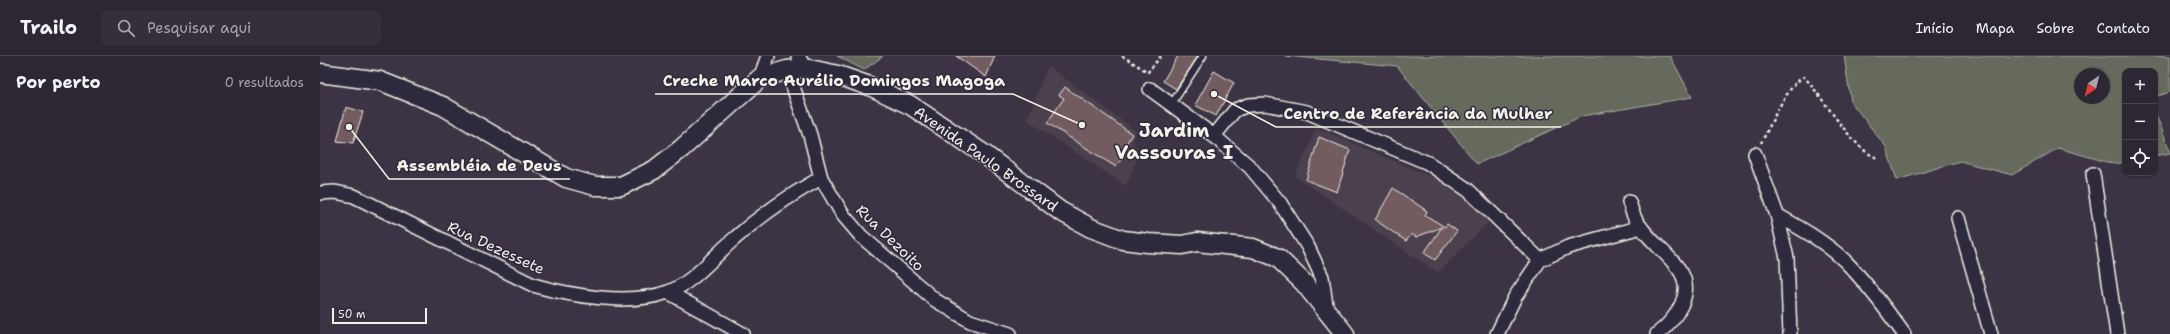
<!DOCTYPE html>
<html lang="pt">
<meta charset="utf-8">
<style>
:root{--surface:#2d2733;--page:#352f3b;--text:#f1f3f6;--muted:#a7a5ac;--line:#48444e}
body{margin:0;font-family:"Shantell Sans",sans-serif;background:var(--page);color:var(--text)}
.controls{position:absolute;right:12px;top:12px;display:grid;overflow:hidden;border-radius:8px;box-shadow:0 1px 3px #0004}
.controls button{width:36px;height:36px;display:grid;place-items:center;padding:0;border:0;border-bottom:1px solid var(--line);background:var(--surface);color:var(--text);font:20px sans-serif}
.compass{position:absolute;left:1754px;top:12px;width:36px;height:36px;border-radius:50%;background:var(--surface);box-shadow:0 1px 3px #0004;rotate:215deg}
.scale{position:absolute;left:12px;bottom:10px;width:95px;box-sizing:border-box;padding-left:4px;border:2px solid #f4f1e8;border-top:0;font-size:11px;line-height:14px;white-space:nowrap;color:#f4f1e8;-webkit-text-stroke:3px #2f2a3d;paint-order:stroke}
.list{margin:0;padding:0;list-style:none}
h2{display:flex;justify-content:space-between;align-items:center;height:52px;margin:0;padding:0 16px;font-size:17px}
h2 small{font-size:13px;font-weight:400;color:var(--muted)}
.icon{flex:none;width:22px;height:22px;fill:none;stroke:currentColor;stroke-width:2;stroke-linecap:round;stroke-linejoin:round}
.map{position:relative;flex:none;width:1850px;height:278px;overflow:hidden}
header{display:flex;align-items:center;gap:24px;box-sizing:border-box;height:56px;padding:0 20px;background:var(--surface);border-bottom:1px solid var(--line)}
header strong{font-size:19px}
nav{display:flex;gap:22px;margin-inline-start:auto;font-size:14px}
.search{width:280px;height:36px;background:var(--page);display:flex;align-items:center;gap:10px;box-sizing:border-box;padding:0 14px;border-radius:8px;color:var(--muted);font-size:15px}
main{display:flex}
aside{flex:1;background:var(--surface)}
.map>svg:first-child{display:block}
.built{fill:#4c404d}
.green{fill:#666b5d;stroke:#adaea2;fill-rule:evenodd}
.building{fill:#725c61;stroke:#f4f1e8}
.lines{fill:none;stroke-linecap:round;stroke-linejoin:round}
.lane-casing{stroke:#f4f1e8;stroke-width:9}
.street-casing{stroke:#f4f1e8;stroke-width:16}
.secondary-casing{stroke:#f4f1e8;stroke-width:21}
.path{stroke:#f4f1e8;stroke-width:2.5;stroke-dasharray:3 3;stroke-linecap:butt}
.lane{stroke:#2f2a3d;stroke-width:6}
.street{stroke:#2f2a3d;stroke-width:13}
.secondary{stroke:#2f2a3d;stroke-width:18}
.labels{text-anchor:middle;stroke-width:3;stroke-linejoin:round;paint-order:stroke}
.street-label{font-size:15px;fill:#f4f1e8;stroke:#2f2a3d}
.district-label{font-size:19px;font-weight:bold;fill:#f4f1e8;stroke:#2f2a3d}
.leader{fill:none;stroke:#f4f1e8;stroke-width:1.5}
.callout-dot{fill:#f4f1e8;stroke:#2f2a3d;stroke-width:1.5}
.callout-label{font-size:16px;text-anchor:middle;font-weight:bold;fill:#f4f1e8;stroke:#2f2a3d;stroke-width:3;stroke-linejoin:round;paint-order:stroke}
</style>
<header>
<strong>Trailo</strong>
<div class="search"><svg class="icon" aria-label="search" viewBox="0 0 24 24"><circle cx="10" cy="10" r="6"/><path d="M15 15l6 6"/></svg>Pesquisar aqui</div>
<nav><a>Início</a><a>Mapa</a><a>Sobre</a><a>Contato</a></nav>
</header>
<main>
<aside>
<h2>Por perto<small>0 resultados</small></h2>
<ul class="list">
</ul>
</aside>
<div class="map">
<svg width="1850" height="278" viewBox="0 0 1850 278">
<rect width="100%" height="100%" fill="#3c3444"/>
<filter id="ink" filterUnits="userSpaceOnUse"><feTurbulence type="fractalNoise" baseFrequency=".025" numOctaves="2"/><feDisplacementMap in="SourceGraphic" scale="8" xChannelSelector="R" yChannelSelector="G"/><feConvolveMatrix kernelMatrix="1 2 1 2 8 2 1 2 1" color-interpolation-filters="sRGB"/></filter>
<g filter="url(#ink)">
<!-- built -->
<path class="built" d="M 728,10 L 816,75 L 813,87 L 820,94 L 806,130 L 707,64 Z
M 997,72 L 1128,128 L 1170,164 L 1118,217 L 975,120 Z"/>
<!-- green -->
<path class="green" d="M 517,0 L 563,0 L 544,14 Z
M 965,0 L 1350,0 L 1372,41 L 1262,60 L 1157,108 L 1077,10 Z
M 1524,0 L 1850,0 L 1850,36 L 1835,41 L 1835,15 L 1805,15 L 1805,106 L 1794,108 L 1738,92 L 1692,119 L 1640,105 L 1577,124 L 1566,91 L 1531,46 ZM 1760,18 L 1784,18 L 1784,42 L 1760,42 Z
M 1835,56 L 1850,95 L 1850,97 L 1835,100 Z"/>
<!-- building -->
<path class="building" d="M 636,0 L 675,0 L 666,21 Z
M 858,0 L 878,0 L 856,33 L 843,25 Z
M 894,15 L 914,27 L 896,60 L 875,49 Z
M 745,31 L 812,78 L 805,90 L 809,92 L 796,111 L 727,67 L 744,42 L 739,39 Z
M 26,51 L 43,56 L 33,87 L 17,85 Z
M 999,81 L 1030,94 L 1017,136 L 986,124 Z
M 1073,132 L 1107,155 L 1105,159 L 1125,171 L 1127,168 L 1137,175 L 1115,204 L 1104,197 L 1122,171 L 1096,181 L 1092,178 L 1086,185 L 1055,164 Z"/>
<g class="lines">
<!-- lane casing -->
<g class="lane-casing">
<path id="lane" d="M 851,49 L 883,0"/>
</g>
<!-- street casing -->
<g class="street-casing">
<path id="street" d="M 478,0 L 485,12
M 467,14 L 490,79 L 501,122 L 523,159 L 541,180 L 615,244 L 650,265 L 690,278
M 440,22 L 448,0
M 830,33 L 894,80 L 930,111 L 960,147 L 988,191 L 1002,221 L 1007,256
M 894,80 L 915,54 L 928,49 L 945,48 L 987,56 L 1108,107 L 1148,134 L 1220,204
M 1435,98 L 1457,159 L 1467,202 L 1470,278
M 1773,118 L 1797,278
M 0,137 L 15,136 L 34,140 L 213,229 C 251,240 310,250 348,236 C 372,228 395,199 414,183 C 441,159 470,139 501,122
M 1309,146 C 1311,152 1313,160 1317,166 C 1328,183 1346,196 1358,212 C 1377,236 1355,264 1337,278
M 1457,159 C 1480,172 1504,185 1524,204 C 1546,226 1566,253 1584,278
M 1638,162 L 1671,278
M 348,236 L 423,278
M 1177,278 L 1195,241 L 1220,204 L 1248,191 L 1321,171"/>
</g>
<!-- secondary casing -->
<g class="secondary-casing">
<path id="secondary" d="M 0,17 L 60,25 L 123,50 L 246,122 L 275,130 L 301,130 L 334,114 L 361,93 L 440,22 L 467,14 L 485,12 L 518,19 L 552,31 L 590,49 L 664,98 L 740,155 L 771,172 L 803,184 L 828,187 L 862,189 L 877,186 L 933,192 L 958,202 L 984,227 L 1025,278"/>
</g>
<!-- path -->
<path class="path" d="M 802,0 L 828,16 L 841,0
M 1441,87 C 1450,71 1467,28 1484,21 C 1502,39 1536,99 1559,102"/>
<!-- lane -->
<use href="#lane" class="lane"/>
<!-- street -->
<use href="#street" class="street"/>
<!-- secondary -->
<use href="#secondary" class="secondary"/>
</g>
</g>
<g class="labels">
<!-- street labels -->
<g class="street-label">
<text transform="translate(666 103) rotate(35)" y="5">Avenida Paulo Brossard</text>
<text transform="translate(570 182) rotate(44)" y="5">Rua Dezoito</text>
<text transform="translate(176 192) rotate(25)" y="5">Rua Dezessete</text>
</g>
<!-- district labels -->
<g class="district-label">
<text x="854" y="81">Jardim<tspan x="854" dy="22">Vassouras I</tspan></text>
</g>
</g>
<!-- callouts -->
<path class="leader" d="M762 69L693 38H335M894 38L956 71H1241M29 71L69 123H250"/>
<g class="callout-dot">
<circle cx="762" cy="69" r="4"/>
<circle cx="894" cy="38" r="4"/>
<circle cx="29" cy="71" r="4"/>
</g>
<g class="callout-label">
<text x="514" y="30">Creche Marco Aurélio Domingos Magoga</text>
<text x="1098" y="63">Centro de Referência da Mulher</text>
<text x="159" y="115">Assembléia de Deus</text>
</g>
</svg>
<div class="controls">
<button>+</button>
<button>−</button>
<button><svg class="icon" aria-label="locate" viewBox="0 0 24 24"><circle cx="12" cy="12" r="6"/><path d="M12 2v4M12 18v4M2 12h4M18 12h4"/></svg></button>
</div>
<svg class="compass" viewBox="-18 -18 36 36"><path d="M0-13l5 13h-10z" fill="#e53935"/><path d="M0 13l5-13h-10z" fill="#a7a5ac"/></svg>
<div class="scale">50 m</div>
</div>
</main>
